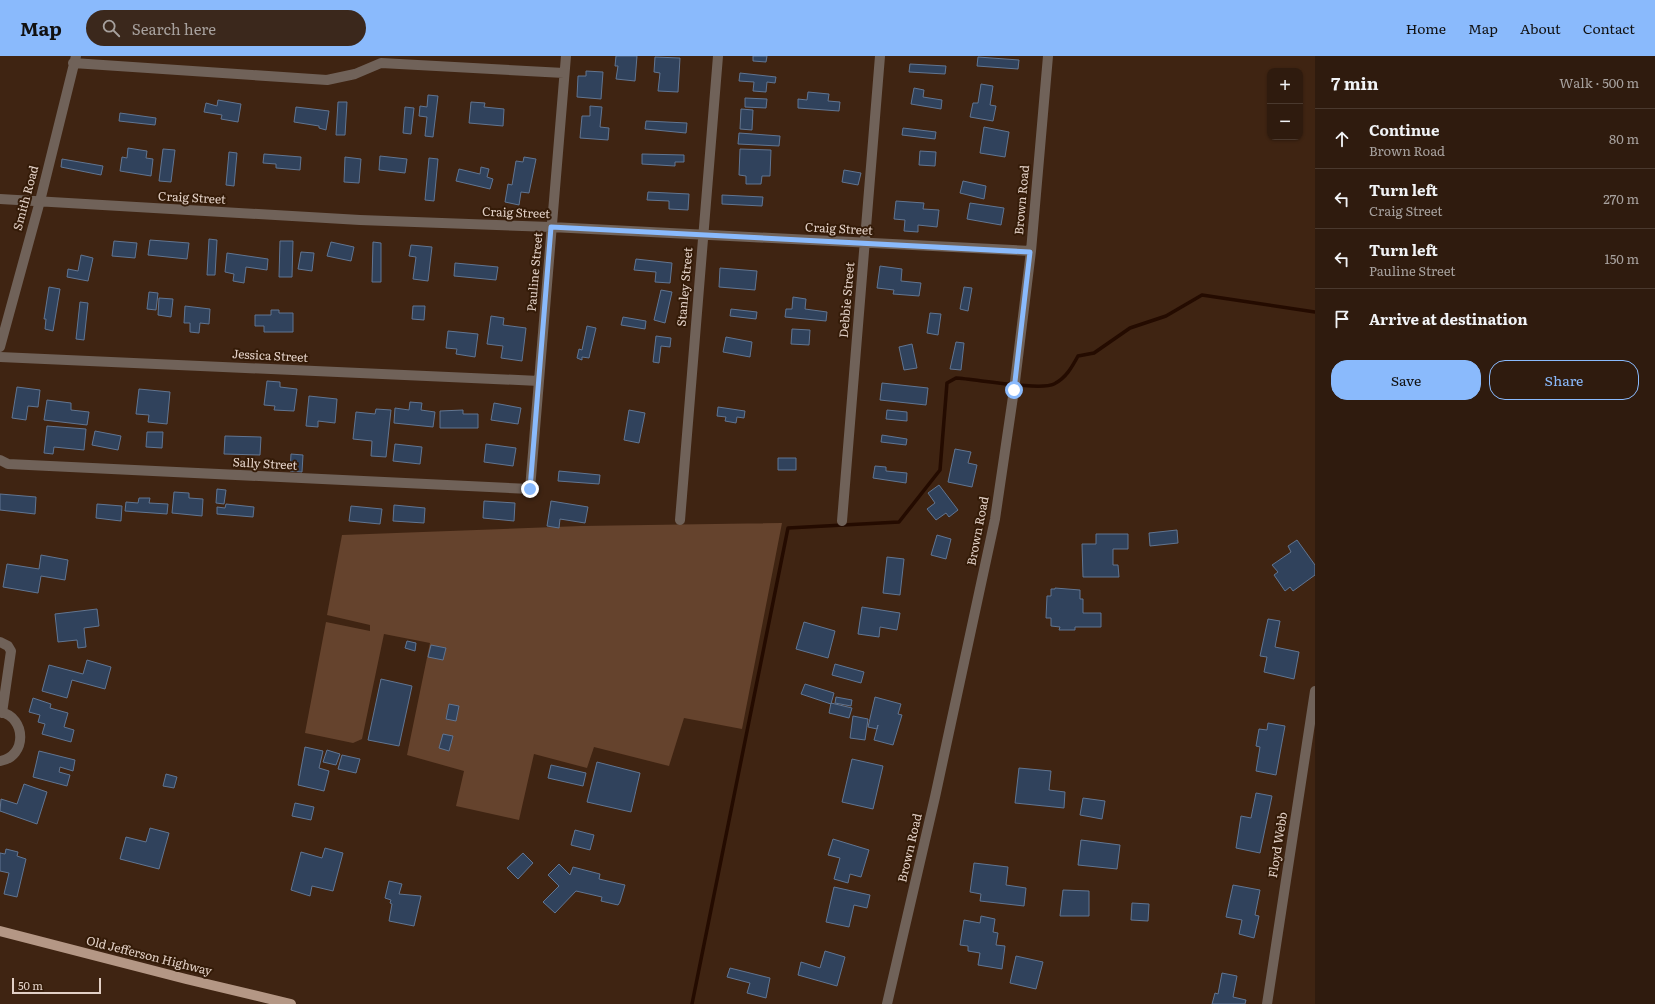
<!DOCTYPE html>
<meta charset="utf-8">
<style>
:root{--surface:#2f1b0e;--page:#3b281c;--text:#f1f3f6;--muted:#a7a19e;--line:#4a392e;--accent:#8abafc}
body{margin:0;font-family:Literata,serif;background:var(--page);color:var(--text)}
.controls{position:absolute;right:12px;top:12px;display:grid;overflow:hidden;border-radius:8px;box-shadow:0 1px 3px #0004}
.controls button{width:36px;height:36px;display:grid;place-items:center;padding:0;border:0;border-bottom:1px solid var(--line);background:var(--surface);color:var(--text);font:20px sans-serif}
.scale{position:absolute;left:12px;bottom:10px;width:89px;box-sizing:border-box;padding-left:4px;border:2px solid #e2d0c6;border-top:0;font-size:11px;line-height:14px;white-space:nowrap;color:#e2d0c6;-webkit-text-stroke:3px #341b08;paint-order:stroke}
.stop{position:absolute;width:12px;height:12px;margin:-9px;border:3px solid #8abafc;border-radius:50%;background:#fff}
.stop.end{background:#8abafc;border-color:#fff;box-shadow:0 1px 4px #0008}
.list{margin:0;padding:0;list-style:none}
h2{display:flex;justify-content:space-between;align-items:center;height:52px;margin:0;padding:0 16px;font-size:17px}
h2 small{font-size:13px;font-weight:400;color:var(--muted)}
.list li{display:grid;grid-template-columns:26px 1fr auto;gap:12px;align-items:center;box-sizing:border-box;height:60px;padding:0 16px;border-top:1px solid var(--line)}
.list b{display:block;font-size:15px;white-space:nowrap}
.list p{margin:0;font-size:13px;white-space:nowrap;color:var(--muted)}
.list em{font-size:13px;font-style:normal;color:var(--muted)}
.actions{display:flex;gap:8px;padding:12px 16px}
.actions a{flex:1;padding:9px 0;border:1px solid var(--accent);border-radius:16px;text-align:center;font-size:14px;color:var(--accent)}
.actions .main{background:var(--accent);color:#111}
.icon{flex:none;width:22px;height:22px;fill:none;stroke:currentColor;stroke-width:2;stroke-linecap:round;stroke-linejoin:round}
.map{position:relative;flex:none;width:1315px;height:948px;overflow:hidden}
header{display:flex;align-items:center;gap:24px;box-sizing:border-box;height:56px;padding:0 20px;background:var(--accent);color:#111}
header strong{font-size:19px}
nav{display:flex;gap:22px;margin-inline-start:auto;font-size:14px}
.search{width:280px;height:36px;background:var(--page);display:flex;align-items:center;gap:10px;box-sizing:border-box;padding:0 14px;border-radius:22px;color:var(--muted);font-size:15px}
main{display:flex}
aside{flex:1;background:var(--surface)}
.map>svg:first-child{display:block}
.green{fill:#65432d}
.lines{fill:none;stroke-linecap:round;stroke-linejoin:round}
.stream{stroke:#240b00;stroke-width:3.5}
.building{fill:#30425c;stroke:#617591}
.minor{stroke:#706259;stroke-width:10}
.primary{stroke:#b49785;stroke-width:10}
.route{stroke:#8abafc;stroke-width:5}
.labels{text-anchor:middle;stroke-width:4;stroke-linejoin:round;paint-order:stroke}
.street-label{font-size:12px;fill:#e2d0c6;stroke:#341b08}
</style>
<header>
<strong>Map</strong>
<div class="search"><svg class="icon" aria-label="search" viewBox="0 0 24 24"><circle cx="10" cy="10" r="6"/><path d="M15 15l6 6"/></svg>Search here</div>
<nav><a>Home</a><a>Map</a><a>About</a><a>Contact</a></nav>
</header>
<main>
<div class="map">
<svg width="1315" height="948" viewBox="0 0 1315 948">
<rect width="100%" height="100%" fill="#3f2412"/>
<!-- green -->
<path class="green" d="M 782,467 L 742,673 L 684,662 L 669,710 L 594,691 L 587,712 L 534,698 L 519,764 L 456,750 L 464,715 L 407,699 L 430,587 L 384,578 L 362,683 L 353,687 L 305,677 L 326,566 L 370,575 L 370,569 L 327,559 L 342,479 L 581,470 Z"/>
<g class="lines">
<!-- stream -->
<path class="stream" d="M 692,948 L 788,472 L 899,466 L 940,414 L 947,327 L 956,322 C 975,323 1041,335 1054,328 C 1066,322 1072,311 1078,300 L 1094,297 L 1130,272 L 1166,260 L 1202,239 L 1315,256"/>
</g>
<!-- building -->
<path class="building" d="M 616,0 L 637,0 L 635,25 L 616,23 L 618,10 L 615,10 Z
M 753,0 L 767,0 L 766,6 L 753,5 Z
M 655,1 L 680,2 L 678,36 L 658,35 L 660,17 L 654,16 Z
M 978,1 L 1019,4 L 1018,13 L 977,10 Z
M 910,8 L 946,10 L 945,18 L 909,16 Z
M 586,15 L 603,16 L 601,43 L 577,41 L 578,20 L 586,20 Z
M 740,17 L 776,21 L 775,27 L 767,26 L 766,36 L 753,35 L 754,26 L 739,25 Z
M 981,28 L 993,30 L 990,49 L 996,50 L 993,65 L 970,61 L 973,47 L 978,47 Z
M 914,32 L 924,34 L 923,41 L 942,44 L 941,53 L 911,48 Z
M 808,36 L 829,38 L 828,45 L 840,46 L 839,55 L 798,52 L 798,43 L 807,44 Z
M 428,39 L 438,40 L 433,81 L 425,80 L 427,61 L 419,60 L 420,50 L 427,51 Z
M 745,42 L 767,43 L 766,52 L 745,51 Z
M 218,44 L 241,48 L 238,66 L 221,63 L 222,59 L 204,56 L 206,47 L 217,50 Z
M 338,46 L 347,46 L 345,79 L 336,79 Z
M 471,46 L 485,47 L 484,51 L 504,53 L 503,70 L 469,67 Z
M 590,50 L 602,51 L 600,71 L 609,72 L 608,84 L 580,82 L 582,60 L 590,60 Z
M 296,51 L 329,55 L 326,74 L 319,72 L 319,70 L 294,66 Z
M 405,51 L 414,52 L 411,78 L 403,77 Z
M 741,53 L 753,54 L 752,74 L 740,73 Z
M 120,57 L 156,62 L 155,69 L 119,65 Z
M 646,65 L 687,67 L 686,77 L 645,73 Z
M 984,71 L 1009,76 L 1005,101 L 980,97 Z
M 903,72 L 936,76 L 935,83 L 902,79 Z
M 739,77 L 780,80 L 779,90 L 738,88 Z
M 128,92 L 147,95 L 146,102 L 153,103 L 151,120 L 120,115 L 122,101 L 127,102 Z
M 163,93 L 175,94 L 171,126 L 159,125 Z
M 740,93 L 771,94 L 770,120 L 762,120 L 761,128 L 746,128 L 746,120 L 739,119 Z
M 920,95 L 936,96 L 935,110 L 919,109 Z
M 229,96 L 237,97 L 234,130 L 226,129 Z
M 264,98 L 301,101 L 300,114 L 276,112 L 276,108 L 263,107 Z
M 642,98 L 684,99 L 684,106 L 675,106 L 675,110 L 642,108 Z
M 380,100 L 407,103 L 405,117 L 379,114 Z
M 345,101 L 361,103 L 359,127 L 344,126 Z
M 524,101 L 536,103 L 529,137 L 521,136 L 519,149 L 505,146 L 508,128 L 512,129 L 516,105 L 523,106 Z
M 429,102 L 438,103 L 434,145 L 425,144 Z
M 62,103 L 103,110 L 101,119 L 61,111 Z
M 481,111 L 489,113 L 487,121 L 493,123 L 490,133 L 456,125 L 459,113 L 480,118 Z
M 844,114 L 861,117 L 858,129 L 842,126 Z
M 963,125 L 986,130 L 984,143 L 960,137 Z
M 648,136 L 689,138 L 688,154 L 669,153 L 669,145 L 647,144 Z
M 722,139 L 763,141 L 762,150 L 722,148 Z
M 896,145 L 924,147 L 923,153 L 939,154 L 937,171 L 918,169 L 918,176 L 904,175 L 905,164 L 894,163 Z
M 970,147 L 1004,152 L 1001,169 L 967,163 Z
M 209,183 L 217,184 L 215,219 L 207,219 Z
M 150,184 L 189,187 L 187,203 L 148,199 Z
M 114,185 L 137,187 L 135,202 L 112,200 Z
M 280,185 L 293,185 L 292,221 L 279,221 Z
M 331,186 L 354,191 L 351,205 L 327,200 Z
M 373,186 L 381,187 L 381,226 L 372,226 Z
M 411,189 L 432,191 L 428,225 L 413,223 L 416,201 L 409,200 Z
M 301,196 L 314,197 L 312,215 L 298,213 Z
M 227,197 L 268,203 L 267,214 L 246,211 L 244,227 L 233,225 L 234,218 L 225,216 Z
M 81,199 L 93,202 L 88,225 L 67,221 L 68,213 L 78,215 Z
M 636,203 L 672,207 L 670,227 L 655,226 L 656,216 L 634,214 Z
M 455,207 L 498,211 L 496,224 L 454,220 Z
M 880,210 L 902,213 L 901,225 L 921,227 L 919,240 L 893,238 L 894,234 L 877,232 Z
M 720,212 L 757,215 L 755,234 L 719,231 Z
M 49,231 L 60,233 L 53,275 L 45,273 L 46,263 L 44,263 Z
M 964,231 L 972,232 L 968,255 L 960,253 Z
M 661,234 L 672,236 L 665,267 L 654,264 Z
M 149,236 L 158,237 L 156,254 L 147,253 Z
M 793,241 L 806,243 L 805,253 L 827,256 L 826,265 L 785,261 L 786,253 L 792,253 Z
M 159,242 L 173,243 L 171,261 L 158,259 Z
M 80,246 L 88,247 L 84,284 L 76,283 Z
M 185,250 L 210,253 L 209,268 L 200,267 L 199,277 L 190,276 L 190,267 L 184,267 Z
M 413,250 L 425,250 L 424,264 L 412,263 Z
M 731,253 L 757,256 L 756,263 L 730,260 Z
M 271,254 L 279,254 L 279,257 L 293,257 L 293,276 L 264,276 L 264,270 L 255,270 L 255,259 L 271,259 Z
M 930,257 L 941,258 L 938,279 L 927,277 Z
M 491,260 L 504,262 L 503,269 L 526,272 L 522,305 L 501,302 L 503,290 L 487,288 Z
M 623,261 L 646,265 L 645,273 L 621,269 Z
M 587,270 L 596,272 L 589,302 L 582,301 L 582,304 L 577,302 L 579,293 L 582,294 Z
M 792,273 L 810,274 L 809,289 L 791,288 Z
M 448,275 L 478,278 L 475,301 L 456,298 L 457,293 L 446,292 Z
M 656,280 L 671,282 L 670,291 L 661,290 L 659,307 L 653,306 Z
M 726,281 L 752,286 L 750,301 L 723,296 Z
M 956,286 L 964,287 L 961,314 L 950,313 Z
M 912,288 L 917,312 L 904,314 L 899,291 Z
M 267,325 L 280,326 L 280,331 L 297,333 L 294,355 L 274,354 L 275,350 L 264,349 Z
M 882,327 L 928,332 L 926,349 L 880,344 Z
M 17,331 L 40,334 L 38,351 L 28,350 L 26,364 L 12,362 Z
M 139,333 L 170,336 L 167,368 L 148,366 L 149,359 L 136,358 Z
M 309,340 L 337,343 L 335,367 L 318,365 L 318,371 L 306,370 Z
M 47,344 L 71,347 L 71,354 L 89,356 L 87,369 L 44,364 Z
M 410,346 L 422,347 L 421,354 L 435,356 L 433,371 L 394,367 L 395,352 L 409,354 Z
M 494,347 L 521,352 L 518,368 L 491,364 Z
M 718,351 L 745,355 L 744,362 L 737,361 L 736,367 L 725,365 L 726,361 L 717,360 Z
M 376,353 L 391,354 L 386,401 L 371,400 L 372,385 L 353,383 L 356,356 L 375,358 Z
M 463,354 L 463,358 L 478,358 L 478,372 L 440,372 L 440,355 Z
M 629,354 L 645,357 L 639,387 L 624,384 Z
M 887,354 L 907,356 L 907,365 L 886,363 Z
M 47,370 L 86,373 L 84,394 L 54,391 L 53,398 L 44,397 Z
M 95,375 L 121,380 L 118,394 L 92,389 Z
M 147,376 L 163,376 L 162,392 L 146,391 Z
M 882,379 L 907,383 L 906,389 L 881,386 Z
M 225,380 L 261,381 L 260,399 L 224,398 Z
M 395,388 L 422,391 L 420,408 L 393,405 Z
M 486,388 L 516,392 L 513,410 L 484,406 Z
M 955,393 L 971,396 L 968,407 L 977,409 L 972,431 L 948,426 Z
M 291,398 L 303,399 L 302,416 L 290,415 Z
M 778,402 L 796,402 L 796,414 L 778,414 Z
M 875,410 L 886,411 L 886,415 L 907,417 L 906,427 L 873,422 Z
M 559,415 L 600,419 L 599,428 L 558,425 Z
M 939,429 L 958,454 L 949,461 L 946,457 L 936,464 L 927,453 L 935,447 L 928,437 Z
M 217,433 L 226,434 L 224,448 L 216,447 Z
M 174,436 L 189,437 L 189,442 L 203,443 L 202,460 L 172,457 Z
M 0,438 L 36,441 L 35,458 L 0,454 Z
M 139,442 L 150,442 L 149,447 L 168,448 L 167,458 L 125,455 L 126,446 L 138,447 Z
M 484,445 L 515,447 L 514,465 L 483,462 Z
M 551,445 L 588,451 L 585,467 L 560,463 L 559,472 L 547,470 Z
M 97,448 L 122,450 L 121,465 L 96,462 Z
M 226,448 L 254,451 L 253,461 L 217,458 L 217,451 L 225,452 Z
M 394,449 L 425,452 L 424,467 L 393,465 Z
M 351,450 L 382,453 L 380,468 L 349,465 Z
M 1177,474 L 1178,487 L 1150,490 L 1149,477 Z
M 1096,478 L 1128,478 L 1128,493 L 1113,493 L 1113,509 L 1118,509 L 1119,521 L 1083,521 L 1082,488 L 1096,488 Z
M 937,479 L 951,483 L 946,503 L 931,499 Z
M 1297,484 L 1315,509 L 1315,519 L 1293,535 L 1290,531 L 1285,535 L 1274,519 L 1278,516 L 1272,509 L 1291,496 L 1288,490 Z
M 41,499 L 68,504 L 65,524 L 41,520 L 38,537 L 3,531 L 7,508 L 39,513 Z
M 887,501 L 904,503 L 900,539 L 883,537 Z
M 1055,532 L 1080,534 L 1080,543 L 1083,543 L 1083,557 L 1101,557 L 1101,571 L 1075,571 L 1075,574 L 1059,574 L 1060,571 L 1051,570 L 1051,562 L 1046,562 L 1047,540 L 1051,540 L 1051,533 L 1055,533 Z
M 862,551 L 900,557 L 897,574 L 880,571 L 879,581 L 858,578 Z
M 97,553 L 99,570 L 84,572 L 86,591 L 78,592 L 77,584 L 58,586 L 55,558 Z
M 1268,563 L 1280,565 L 1275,591 L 1299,596 L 1294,623 L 1264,616 L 1267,601 L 1260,600 Z
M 804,566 L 835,575 L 828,602 L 796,593 Z
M 407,585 L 416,587 L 415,595 L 405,592 Z
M 431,589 L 446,592 L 443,604 L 428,601 Z
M 87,604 L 111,611 L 105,633 L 72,624 L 67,642 L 42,635 L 49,609 L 83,618 Z
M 835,608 L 864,616 L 861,627 L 832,619 Z
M 381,623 L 412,630 L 399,690 L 368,684 Z
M 805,628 L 834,637 L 831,648 L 801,638 Z
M 836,641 L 852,644 L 851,650 L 835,647 Z
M 875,641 L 901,648 L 898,658 L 902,659 L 893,689 L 874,684 L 878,669 L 877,673 L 868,671 Z
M 33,642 L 51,648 L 50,652 L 68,657 L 64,671 L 74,674 L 71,686 L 42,678 L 45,668 L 38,666 L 40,659 L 29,656 Z
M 831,647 L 852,652 L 849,662 L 829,657 Z
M 449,648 L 459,650 L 456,665 L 446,663 Z
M 853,660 L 868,663 L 865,684 L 850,682 Z
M 1268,667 L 1285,670 L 1276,719 L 1256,715 L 1260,691 L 1256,690 L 1259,673 L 1267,674 Z
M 443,678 L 453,680 L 449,695 L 439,692 Z
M 305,691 L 323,695 L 319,712 L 329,715 L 324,735 L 298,729 Z
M 327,694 L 340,698 L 336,709 L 323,706 Z
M 39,695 L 75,704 L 73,715 L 60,711 L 59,716 L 70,719 L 67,730 L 33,721 Z
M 342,699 L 360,703 L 356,717 L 338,713 Z
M 852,703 L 883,710 L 873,753 L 842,746 Z
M 597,706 L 640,717 L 631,756 L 587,746 Z
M 551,709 L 586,717 L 583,730 L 548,722 Z
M 1019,712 L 1051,715 L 1049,734 L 1065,736 L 1064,752 L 1015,747 Z
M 166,718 L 177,721 L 174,732 L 163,730 Z
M 24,728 L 47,736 L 37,768 L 0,755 L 1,743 L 17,748 Z
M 1256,737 L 1272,740 L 1260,797 L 1236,792 L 1241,760 L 1251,762 Z
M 1083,742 L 1105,745 L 1102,763 L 1080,759 Z
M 295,747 L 314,751 L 311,764 L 292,760 Z
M 150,772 L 169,777 L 159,813 L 120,803 L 126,781 L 146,786 Z
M 575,774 L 594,779 L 590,794 L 571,789 Z
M 833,783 L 869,794 L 861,821 L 850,818 L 848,827 L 834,823 L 840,802 L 828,799 Z
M 1081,784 L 1120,789 L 1117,813 L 1078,809 Z
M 325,792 L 343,797 L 333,835 L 312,830 L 310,840 L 291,834 L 301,796 L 322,802 Z
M 6,793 L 18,796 L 17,800 L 26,803 L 17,841 L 4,838 L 9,817 L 0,815 L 0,797 L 5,798 Z
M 523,797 L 533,807 L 518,823 L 507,812 Z
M 974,807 L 1008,811 L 1006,829 L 1026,832 L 1024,850 L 980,845 L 981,838 L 970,836 Z
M 559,808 L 570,819 L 573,811 L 600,818 L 599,823 L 625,829 L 620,846 L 618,849 L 601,845 L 602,841 L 576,835 L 555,857 L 543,846 L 559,830 L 548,819 Z
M 389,825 L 402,828 L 399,838 L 421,840 L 414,870 L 389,865 L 392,848 L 390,847 L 391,844 L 385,842 Z
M 1233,829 L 1260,834 L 1255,859 L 1259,860 L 1254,882 L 1239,878 L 1242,864 L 1226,861 Z
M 834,831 L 870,839 L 867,852 L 854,849 L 849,871 L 826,866 Z
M 1063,834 L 1089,835 L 1089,860 L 1060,860 Z
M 1132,847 L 1149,848 L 1148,865 L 1131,864 Z
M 981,860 L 995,863 L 993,876 L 998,877 L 996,889 L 1005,890 L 1002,913 L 978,909 L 980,897 L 968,895 L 968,890 L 960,889 L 964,864 L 980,867 Z
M 825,895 L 845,901 L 837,930 L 798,919 L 801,906 L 820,912 Z
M 1016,900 L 1043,906 L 1036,933 L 1010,927 Z
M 730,912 L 770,922 L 766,942 L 747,937 L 750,927 L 727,921 Z
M 1222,917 L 1237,920 L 1233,941 L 1246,944 L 1245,948 L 1212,948 L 1215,937 L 1218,938 Z"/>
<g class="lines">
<!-- minor -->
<path class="minor" d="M 73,7 L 327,24 L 355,18 L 381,7 L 564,17
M 0,143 L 360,164 L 551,171 L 1031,195
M 0,291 L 40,145 L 76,0
M 0,301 L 539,325
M 0,404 L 8,408 L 530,433 L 566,0
M 680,464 L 718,0
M 842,465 L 880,0
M 0,586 L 8,590 L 11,595 L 2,657
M 0,656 C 27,661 27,701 0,705
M 887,948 L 935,741 L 995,463 L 1014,334 L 1031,195 L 1048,0
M 1267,948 L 1315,635"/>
<!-- primary -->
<path class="primary" d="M 0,875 L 186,923 L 291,948"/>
</g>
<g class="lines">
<!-- route -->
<path class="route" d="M 530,433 L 551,171 L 1030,196 L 1014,334"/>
</g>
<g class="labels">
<!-- street labels -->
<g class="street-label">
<text transform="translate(26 142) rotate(-75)" y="4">Smith Road</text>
<text transform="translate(192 142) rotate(3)" y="4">Craig Street</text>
<text transform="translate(1022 144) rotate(-85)" y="4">Brown Road</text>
<text transform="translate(516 157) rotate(2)" y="4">Craig Street</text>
<text transform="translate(839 173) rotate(3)" y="4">Craig Street</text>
<text transform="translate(535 216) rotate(-85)" y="4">Pauline Street</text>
<text transform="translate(685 231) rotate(-85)" y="4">Stanley Street</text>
<text transform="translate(847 244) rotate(-85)" y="4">Debbie Street</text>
<text transform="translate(270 300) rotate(3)" y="4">Jessica Street</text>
<text transform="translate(265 408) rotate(3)" y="4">Sally Street</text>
<text transform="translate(978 475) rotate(-79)" y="4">Brown Road</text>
<text transform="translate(1278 789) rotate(-81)" y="4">Floyd Webb</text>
<text transform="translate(910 792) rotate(-77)" y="4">Brown Road</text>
<text transform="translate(149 900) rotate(14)" y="4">Old Jefferson Highway</text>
</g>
</g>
</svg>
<div class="controls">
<button>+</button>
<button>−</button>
</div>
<div class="scale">50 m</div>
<div class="stop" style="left:1014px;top:334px"></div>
<div class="stop end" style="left:530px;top:433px"></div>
</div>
<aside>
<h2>7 min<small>Walk · 500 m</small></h2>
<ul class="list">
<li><svg class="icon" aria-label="ahead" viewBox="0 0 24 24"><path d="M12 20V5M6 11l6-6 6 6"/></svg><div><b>Continue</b><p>Brown Road</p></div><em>80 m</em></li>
<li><svg class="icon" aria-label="left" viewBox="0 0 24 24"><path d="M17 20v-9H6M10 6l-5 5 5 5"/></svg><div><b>Turn left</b><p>Craig Street</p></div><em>270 m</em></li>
<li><svg class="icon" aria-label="left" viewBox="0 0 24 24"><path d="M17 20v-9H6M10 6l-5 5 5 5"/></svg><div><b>Turn left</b><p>Pauline Street</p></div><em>150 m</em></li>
<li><svg class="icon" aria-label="arrive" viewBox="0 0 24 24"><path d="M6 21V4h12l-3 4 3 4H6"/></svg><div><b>Arrive at destination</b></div></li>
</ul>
<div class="actions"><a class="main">Save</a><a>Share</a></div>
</aside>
</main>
